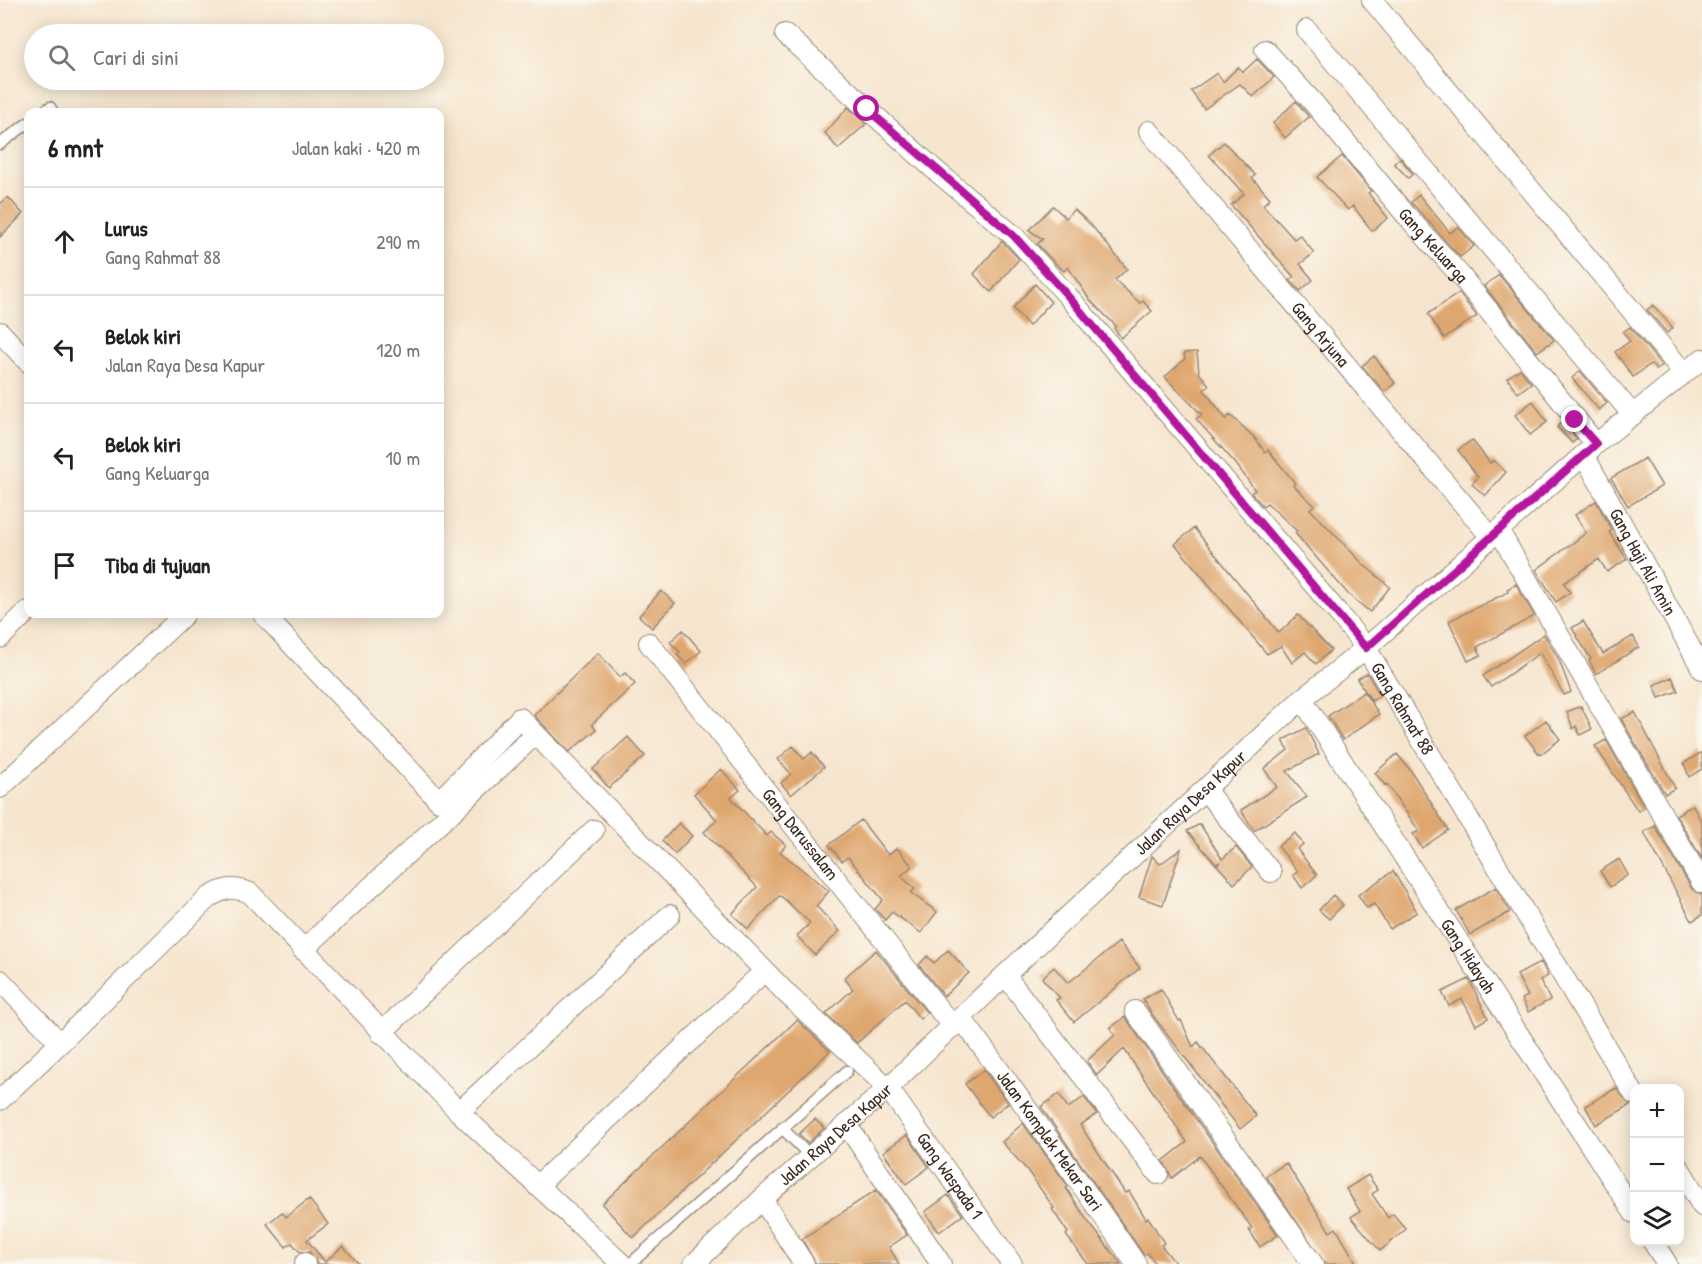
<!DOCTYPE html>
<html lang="id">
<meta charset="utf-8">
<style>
:root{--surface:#fff;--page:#f2f2f2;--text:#222;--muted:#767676;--line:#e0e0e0}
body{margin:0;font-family:"Patrick Hand",sans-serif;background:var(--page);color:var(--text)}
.controls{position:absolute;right:18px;bottom:18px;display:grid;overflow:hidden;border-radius:12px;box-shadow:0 3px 15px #0003}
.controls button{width:54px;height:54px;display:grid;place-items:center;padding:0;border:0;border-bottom:2px solid var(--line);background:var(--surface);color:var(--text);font:30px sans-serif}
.stop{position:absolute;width:18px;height:18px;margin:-14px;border:4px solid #b5179e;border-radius:50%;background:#fff}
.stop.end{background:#b5179e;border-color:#fff;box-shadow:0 2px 6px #0008}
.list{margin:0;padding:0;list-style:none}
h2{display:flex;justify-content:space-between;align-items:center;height:78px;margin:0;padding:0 24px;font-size:26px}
h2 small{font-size:20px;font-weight:400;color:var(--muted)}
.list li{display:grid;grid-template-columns:39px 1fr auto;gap:18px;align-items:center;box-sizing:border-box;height:108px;padding:0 24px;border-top:2px solid var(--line)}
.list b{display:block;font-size:22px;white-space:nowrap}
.list p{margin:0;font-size:20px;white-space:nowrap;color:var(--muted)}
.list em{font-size:20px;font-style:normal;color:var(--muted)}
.icon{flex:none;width:33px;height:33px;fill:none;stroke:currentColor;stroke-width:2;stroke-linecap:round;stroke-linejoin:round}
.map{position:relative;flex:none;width:1702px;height:1264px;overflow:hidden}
.search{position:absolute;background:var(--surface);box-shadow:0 3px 15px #0003;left:24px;top:24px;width:420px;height:66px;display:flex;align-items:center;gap:15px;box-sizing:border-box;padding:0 21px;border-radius:33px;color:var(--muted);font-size:22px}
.panel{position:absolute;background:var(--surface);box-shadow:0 3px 15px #0003;left:24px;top:108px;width:420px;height:510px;border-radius:12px}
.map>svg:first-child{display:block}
.building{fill:#dfa770}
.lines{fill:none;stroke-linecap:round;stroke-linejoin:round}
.service-casing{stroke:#988876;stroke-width:13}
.minor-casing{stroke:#988876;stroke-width:22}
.service{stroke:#fff;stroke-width:10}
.minor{stroke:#fff;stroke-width:20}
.route{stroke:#b5179e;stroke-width:8}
.labels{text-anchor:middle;stroke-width:4.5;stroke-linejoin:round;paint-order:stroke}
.street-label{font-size:18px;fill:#3b2a1e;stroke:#fbf7ec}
</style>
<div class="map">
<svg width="1702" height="1264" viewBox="0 0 1702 1264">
<rect width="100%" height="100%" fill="#fbf7ec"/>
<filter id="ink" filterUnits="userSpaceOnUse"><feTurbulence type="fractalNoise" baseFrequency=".0167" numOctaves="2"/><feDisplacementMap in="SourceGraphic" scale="12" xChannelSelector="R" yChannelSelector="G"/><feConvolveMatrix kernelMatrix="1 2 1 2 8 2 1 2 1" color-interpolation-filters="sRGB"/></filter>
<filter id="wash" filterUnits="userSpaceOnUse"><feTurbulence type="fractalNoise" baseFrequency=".008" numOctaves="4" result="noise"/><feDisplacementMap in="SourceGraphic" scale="24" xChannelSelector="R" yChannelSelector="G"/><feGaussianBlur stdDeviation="1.35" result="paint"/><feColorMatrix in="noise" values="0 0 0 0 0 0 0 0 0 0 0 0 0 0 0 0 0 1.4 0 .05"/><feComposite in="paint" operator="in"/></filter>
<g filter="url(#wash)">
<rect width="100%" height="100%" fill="#f6e5ce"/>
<g id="blocks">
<!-- building -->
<path class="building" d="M 1257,59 L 1274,77 L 1253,97 L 1240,84 L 1204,109 L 1191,91 L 1217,73 L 1223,82 L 1238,67 L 1243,72 Z
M 1296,101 L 1309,117 L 1285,138 L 1273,123 Z
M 848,107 L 866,124 L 838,149 L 825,133 Z
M 1224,142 L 1255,175 L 1252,178 L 1270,198 L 1263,205 L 1294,239 L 1300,235 L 1314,253 L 1300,264 L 1313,280 L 1300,291 L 1290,280 L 1294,277 L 1231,205 L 1244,194 L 1209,155 Z
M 1342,156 L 1371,191 L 1368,193 L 1388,218 L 1372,231 L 1353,206 L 1348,210 L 1317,177 Z
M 1400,158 L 1413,174 L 1408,178 L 1394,163 Z
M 1419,195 L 1450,233 L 1458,227 L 1474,246 L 1460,257 L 1411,202 Z
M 8,197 L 23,214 L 0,237 L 0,204 Z
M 1053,206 L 1066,218 L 1074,209 L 1092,226 L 1127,269 L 1115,280 L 1140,303 L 1143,301 L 1152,311 L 1121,338 L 1114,328 L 1116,326 L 1090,300 L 1068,267 L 1064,271 L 1051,259 L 1037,244 L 1043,239 L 1029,230 Z
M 1002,241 L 1019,259 L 991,292 L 974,274 Z
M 1499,275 L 1554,340 L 1537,352 L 1484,286 Z
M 1035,284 L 1051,302 L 1029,326 L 1013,308 Z
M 1459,293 L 1477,316 L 1444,338 L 1428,314 Z
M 1653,305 L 1673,328 L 1667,333 L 1647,310 Z
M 1630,327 L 1662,366 L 1656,370 L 1651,364 L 1633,377 L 1615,352 L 1630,341 L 1623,332 Z
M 1197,352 L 1199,373 L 1209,385 L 1204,390 L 1226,419 L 1230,415 L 1253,436 L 1265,452 L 1268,450 L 1295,483 L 1293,485 L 1314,505 L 1310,509 L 1364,565 L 1390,587 L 1370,612 L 1349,595 L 1295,533 L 1297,531 L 1267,503 L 1263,506 L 1251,493 L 1255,490 L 1236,464 L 1196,419 L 1202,415 L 1165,377 L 1185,359 L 1184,353 Z
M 1374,356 L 1395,383 L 1385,392 L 1362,366 Z
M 1520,369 L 1531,383 L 1518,393 L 1507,378 Z
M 1580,371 L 1607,403 L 1599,410 L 1572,378 Z
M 1533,401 L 1547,422 L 1530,435 L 1515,415 Z
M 1562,421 L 1577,439 L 1572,443 L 1557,427 Z
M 1472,440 L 1490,463 L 1493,460 L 1506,472 L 1485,496 L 1472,484 L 1478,477 L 1458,450 Z
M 1645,458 L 1662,486 L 1628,506 L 1611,478 Z
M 1596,501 L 1612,530 L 1609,532 L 1627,559 L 1607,572 L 1599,559 L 1564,583 L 1570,592 L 1556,602 L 1536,570 L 1586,533 L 1575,515 Z
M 1194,528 L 1279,633 L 1298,615 L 1331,650 L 1316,664 L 1305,652 L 1292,663 L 1281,646 L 1267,654 L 1175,544 Z
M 1516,584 L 1534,616 L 1477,647 L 1481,655 L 1468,661 L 1449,621 L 1508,592 L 1507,589 Z
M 661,591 L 675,603 L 652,628 L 639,616 Z
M 1583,621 L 1603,654 L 1633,636 L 1639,647 L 1596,674 L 1589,660 L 1591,659 L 1572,628 Z
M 683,630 L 701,651 L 686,664 L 677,655 L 680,652 L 670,642 Z
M 1544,634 L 1559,660 L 1571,692 L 1564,695 L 1540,653 L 1491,687 L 1483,676 Z
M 598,653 L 620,677 L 625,673 L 635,684 L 592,724 L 596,730 L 569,752 L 534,715 Z
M 1367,673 L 1380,695 L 1372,701 L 1357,679 Z
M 1672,677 L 1678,691 L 1659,698 L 1654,685 Z
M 1364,692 L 1379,714 L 1343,740 L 1328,716 Z
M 1581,706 L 1592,729 L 1580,735 L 1576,726 L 1573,729 L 1567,712 Z
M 1635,712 L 1675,788 L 1665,794 L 1621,719 Z
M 1546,720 L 1560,739 L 1540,755 L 1525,736 Z
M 1306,728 L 1319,754 L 1287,771 L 1307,797 L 1254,831 L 1241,810 L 1277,787 L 1264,769 L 1288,750 L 1283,740 Z
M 628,737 L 645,756 L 609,788 L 593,769 Z
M 1606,740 L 1644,807 L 1638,811 L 1595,746 Z
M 793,746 L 804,759 L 812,752 L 824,767 L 791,795 L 781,783 L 791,774 L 778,759 Z
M 1702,752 L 1702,769 L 1689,777 L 1684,763 Z
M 1397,754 L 1411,771 L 1448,830 L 1422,848 L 1413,834 L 1419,831 L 1387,784 L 1385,785 L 1375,773 Z
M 721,769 L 740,790 L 731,798 L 767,836 L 771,832 L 786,845 L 780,852 L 829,891 L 816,906 L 840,931 L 815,955 L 797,936 L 810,923 L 782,897 L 779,896 L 748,929 L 732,914 L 757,887 L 704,832 L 717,820 L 694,794 Z
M 1693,805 L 1702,823 L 1702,859 L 1676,815 Z
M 861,820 L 888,855 L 897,848 L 912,866 L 901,876 L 915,889 L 911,893 L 937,912 L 921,933 L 892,912 L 885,920 L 875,909 L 883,900 L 848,857 L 842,861 L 829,845 Z
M 679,823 L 692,836 L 675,854 L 662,841 Z
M 1200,824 L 1222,859 L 1236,847 L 1252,867 L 1234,884 L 1217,865 L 1220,862 L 1216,864 L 1187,831 Z
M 1655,826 L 1692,889 L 1702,895 L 1702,915 L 1692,921 L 1644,832 Z
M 1295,833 L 1303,844 L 1297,849 L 1317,875 L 1302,888 L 1293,875 L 1298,872 L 1278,846 Z
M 1181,849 L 1163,905 L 1139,897 L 1152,856 L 1160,864 Z
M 1619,859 L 1628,875 L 1610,887 L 1600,871 Z
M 1393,871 L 1417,912 L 1390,929 L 1374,904 L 1367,908 L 1358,895 Z
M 1496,887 L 1510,912 L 1470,935 L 1456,910 Z
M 1333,895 L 1343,905 L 1329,919 L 1319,910 Z
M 1119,942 L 1140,968 L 1074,1022 L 1056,1000 L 1060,998 L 1042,978 L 1054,967 L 1068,983 Z
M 876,950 L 927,1013 L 920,1019 L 905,1000 L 857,1043 L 826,1014 L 853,989 L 844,978 Z
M 948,950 L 969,973 L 944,996 L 919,965 L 927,956 L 934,963 Z
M 1541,962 L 1548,976 L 1540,980 L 1550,1000 L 1528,1012 L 1522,999 L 1528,996 L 1517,975 Z
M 1469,979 L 1488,1018 L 1476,1025 L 1462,999 L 1449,1006 L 1442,992 Z
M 1161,989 L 1179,1021 L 1181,1020 L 1193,1047 L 1198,1042 L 1256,1116 L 1240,1129 L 1151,1013 L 1143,999 Z
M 1125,1017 L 1179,1095 L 1278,1235 L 1260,1247 L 1249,1230 L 1252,1228 L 1200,1156 L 1172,1178 L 1163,1161 L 1187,1142 L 1124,1049 L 1097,1075 L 1088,1063 L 1087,1061 L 1115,1035 L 1110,1028 Z
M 797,1020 L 830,1051 L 633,1238 L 602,1204 Z
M 984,1070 L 1008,1103 L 990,1117 L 965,1084 Z
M 1616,1088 L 1630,1105 L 1596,1125 L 1585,1106 Z
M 1059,1094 L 1068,1108 L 1084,1097 L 1097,1114 L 1080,1125 L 1125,1193 L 1129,1191 L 1146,1219 L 1148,1217 L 1164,1243 L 1161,1245 L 1176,1264 L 1156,1264 L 1147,1253 L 1144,1255 L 1041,1107 Z
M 815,1119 L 824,1128 L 808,1143 L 799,1134 Z
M 1023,1123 L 1068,1186 L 1066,1188 L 1087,1220 L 1121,1264 L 1088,1264 L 1066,1235 L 1068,1233 L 1052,1209 L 1054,1208 L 1027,1170 L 1002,1142 Z
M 907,1135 L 929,1167 L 906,1184 L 883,1152 Z
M 1286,1163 L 1330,1232 L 1336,1228 L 1357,1264 L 1325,1264 L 1266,1176 Z
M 1368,1175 L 1378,1190 L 1372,1194 L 1388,1218 L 1393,1214 L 1406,1229 L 1380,1251 L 1351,1217 L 1360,1211 L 1346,1189 Z
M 876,1190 L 907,1235 L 889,1247 L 899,1264 L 816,1264 L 802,1239 Z
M 948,1195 L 963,1215 L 939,1232 L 925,1212 Z
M 309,1199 L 328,1224 L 307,1240 L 325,1262 L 343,1246 L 359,1264 L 317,1264 L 310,1252 L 300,1252 L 292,1243 L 286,1247 L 267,1224 L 282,1212 L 286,1217 Z"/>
</g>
</g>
<g filter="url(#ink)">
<use href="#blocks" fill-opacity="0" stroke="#988876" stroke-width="1.5"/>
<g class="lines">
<!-- service casing -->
<g class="service-casing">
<path id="service" d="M 43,112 L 50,107 L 53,112
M 0,144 L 28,123
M 782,1128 L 811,1157
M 630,1264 L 847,1071"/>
</g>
<!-- minor casing -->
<g class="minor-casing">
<g id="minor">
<path d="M 1372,0 L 1684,373"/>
<path d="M 1307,30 L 1633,415"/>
<path id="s1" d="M 785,34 L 935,170 L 1014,236 L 1067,295 L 1338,613 L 1366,648 L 1634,1094"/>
<path id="s2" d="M 1265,50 L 1312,101 L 1406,215 L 1460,275 L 1596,444"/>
<path id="s3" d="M 1149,131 L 1491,537"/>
<path d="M 0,332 L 28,362"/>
<path id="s4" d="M 1584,455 L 1702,669"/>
<path d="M 1499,531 L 1702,883"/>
<path id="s5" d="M 263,614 L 439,801 L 520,718 L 788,995 L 888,1088 L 1012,1264"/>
<path d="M 0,638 L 28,611"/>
<path id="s6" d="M 649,643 L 953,1027"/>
<path id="s7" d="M 1302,699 L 1634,1213"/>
<path d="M 0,788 L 184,615"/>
<path d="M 1206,791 L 1271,872"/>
<path d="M 303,950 L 525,744"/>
<path d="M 1005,975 L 1158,1174"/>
<path d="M 0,980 L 60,1043 L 208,898 C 224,888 233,886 250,893 L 459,1112 L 622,1264"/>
<path d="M 1135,1011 L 1313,1264"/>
<path id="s8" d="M 962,1019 C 1021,1100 1080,1181 1136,1264"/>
<path d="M 381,1033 L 594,830"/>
<path d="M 0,1100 L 60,1043"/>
<path d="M 459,1112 L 670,915"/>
<path d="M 846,1124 L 941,1264"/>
<path d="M 1680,1169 L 1702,1206"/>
<path d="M 537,1186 L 756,979"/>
<path d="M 762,1199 L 804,1264"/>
<path d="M 1653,1242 L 1667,1264"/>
<path d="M 305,1263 L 305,1264"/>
<path id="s9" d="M 694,1264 L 762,1199 L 888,1088 L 1005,975 L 1302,699 L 1366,648 L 1596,444 L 1702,359"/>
</g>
</g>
<!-- service -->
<use href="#service" class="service"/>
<!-- minor -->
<use href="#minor" class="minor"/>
</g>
</g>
<g class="lines" filter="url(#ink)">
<!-- route -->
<path class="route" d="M 867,109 L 1014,236 L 1067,295 L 1366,648 L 1596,444 L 1575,420"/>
</g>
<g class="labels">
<!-- street labels -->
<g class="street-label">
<text dy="6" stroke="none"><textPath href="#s2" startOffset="258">Gang Keluarga</textPath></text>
<text dy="6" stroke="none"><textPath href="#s3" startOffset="266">Gang Arjuna</textPath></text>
<text dy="6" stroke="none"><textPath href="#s4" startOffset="122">Gang Haji Ali Amin</textPath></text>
<text dy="6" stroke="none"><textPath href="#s1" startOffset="918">Gang Rahmat 88</textPath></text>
<text dy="6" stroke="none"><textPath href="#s9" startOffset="678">Jalan Raya Desa Kapur</textPath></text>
<text dy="6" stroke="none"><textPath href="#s6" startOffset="244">Gang Darussalam</textPath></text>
<text dy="6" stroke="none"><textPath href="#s7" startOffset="306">Gang Hidayah</textPath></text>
<text dy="6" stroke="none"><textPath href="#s9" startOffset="192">Jalan Raya Desa Kapur</textPath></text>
<text dy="6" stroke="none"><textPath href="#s8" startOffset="150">Jalan Komplek Mekar Sari</textPath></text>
<text dy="6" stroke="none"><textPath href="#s5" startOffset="1002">Gang Waspada 1</textPath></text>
</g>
</g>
</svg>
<div class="controls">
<button>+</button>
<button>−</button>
<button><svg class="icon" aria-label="layers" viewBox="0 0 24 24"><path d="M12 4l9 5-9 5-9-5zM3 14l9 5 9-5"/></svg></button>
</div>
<div class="stop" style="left:867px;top:109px"></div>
<div class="stop end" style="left:1575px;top:420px"></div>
<div class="search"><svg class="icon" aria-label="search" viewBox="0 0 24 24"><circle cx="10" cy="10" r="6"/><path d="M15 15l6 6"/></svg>Cari di sini</div>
<section class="panel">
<h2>6 mnt<small>Jalan kaki · 420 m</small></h2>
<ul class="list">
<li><svg class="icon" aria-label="ahead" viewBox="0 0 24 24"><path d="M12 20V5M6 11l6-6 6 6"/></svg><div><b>Lurus</b><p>Gang Rahmat 88</p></div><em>290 m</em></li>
<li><svg class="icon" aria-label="left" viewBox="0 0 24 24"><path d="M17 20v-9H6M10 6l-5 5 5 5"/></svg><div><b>Belok kiri</b><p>Jalan Raya Desa Kapur</p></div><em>120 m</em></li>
<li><svg class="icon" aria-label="left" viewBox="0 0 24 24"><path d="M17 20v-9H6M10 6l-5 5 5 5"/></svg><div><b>Belok kiri</b><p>Gang Keluarga</p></div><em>10 m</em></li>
<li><svg class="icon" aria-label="arrive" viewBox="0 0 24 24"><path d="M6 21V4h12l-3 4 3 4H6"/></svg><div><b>Tiba di tujuan</b></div></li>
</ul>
</section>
</div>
